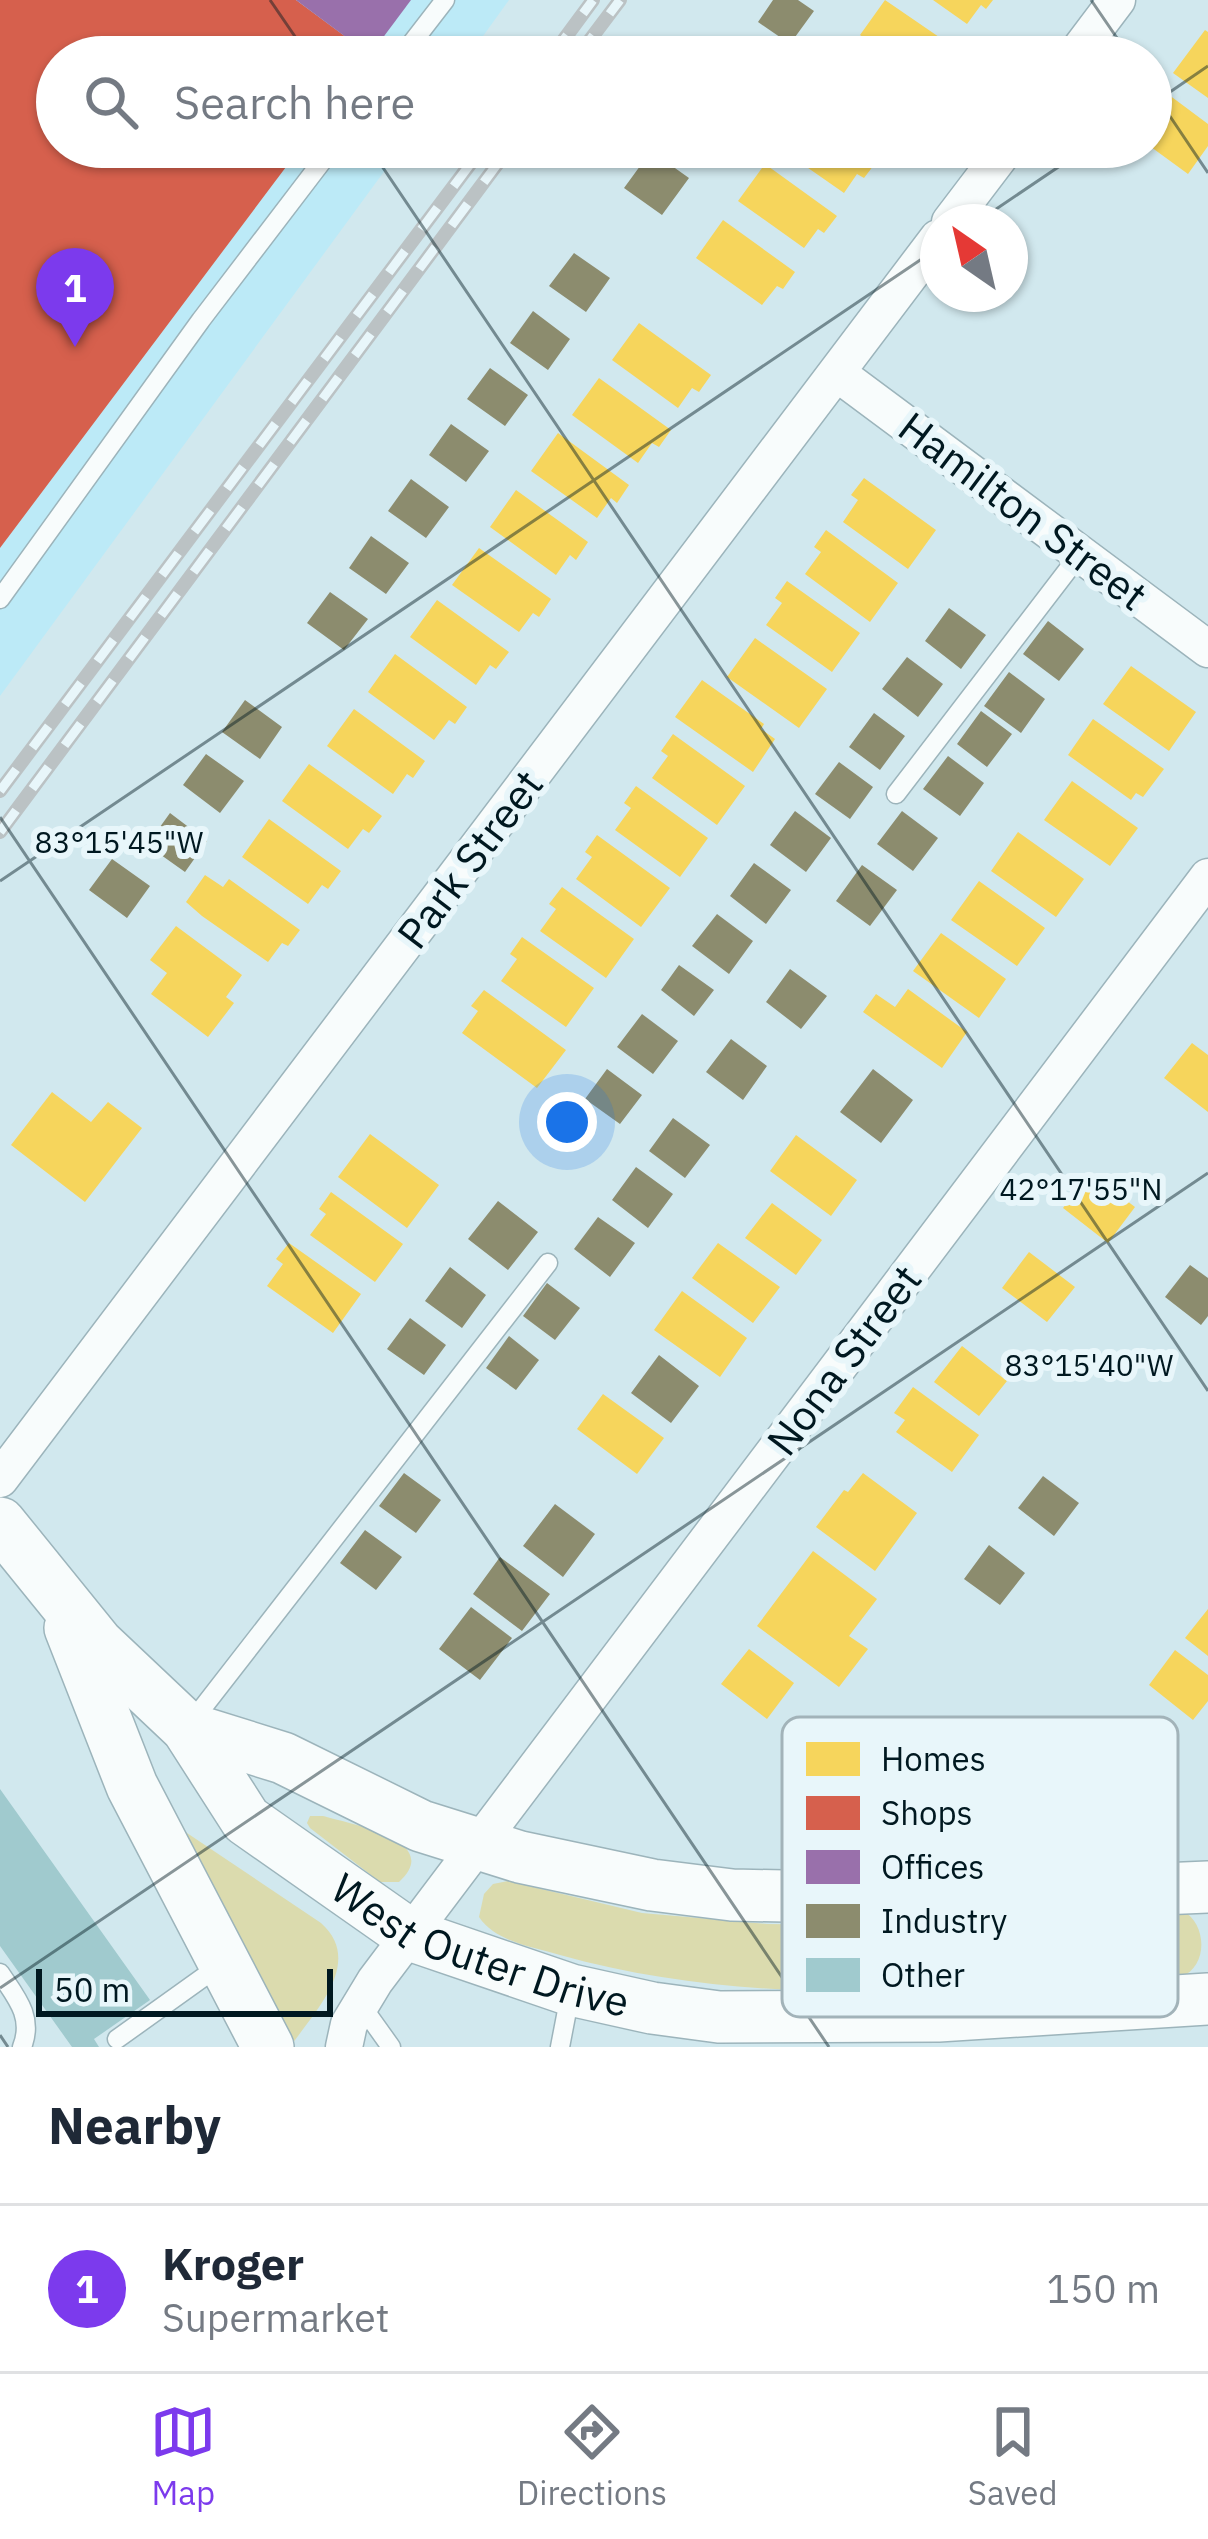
<!DOCTYPE html>
<meta charset="utf-8">
<style>
:root{--surface:#fff;--page:#f2f2f3;--text:#1f2937;--muted:#747a83;--line:#e0e1e3;--accent:#7c3aed}
body{margin:0;font-family:"IBM Plex Sans",sans-serif;background:var(--page);color:var(--text)}
.compass{position:absolute;left:920px;top:204px;width:108px;height:108px;border-radius:50%;background:var(--surface);box-shadow:0 3px 9px #0004;rotate:326deg}
.scale{position:absolute;left:36px;bottom:30px;width:297px;box-sizing:border-box;padding-left:12px;border:6px solid #001820;border-top:0;font-size:33px;line-height:42px;white-space:nowrap;color:#001820;-webkit-text-stroke:9px #e8f6fa;paint-order:stroke}
.you{position:absolute;left:567px;top:1122px;width:42px;height:42px;margin:-30px;border:9px solid #fff;border-radius:50%;background:#1a73e8;box-shadow:0 0 0 18px #1a73e833}
.badge{display:grid;place-items:center;width:78px;height:78px;border-radius:50%;background:var(--accent);color:#fff;font-size:39px;font-weight:700}
.pin{position:absolute;translate:-50% -99px;filter:drop-shadow(0 3px 6px #0008)}
.pin::after{content:'';position:absolute;top:63px;width:42px;height:36px;background:inherit;clip-path:polygon(0 0,100% 0,50% 100%)}
.list{margin:0;padding:0;list-style:none}
h2{display:flex;justify-content:space-between;align-items:center;height:156px;margin:0;padding:0 48px;font-size:51px}
h2 small{font-size:39px;font-weight:400;color:var(--muted)}
.list li{display:grid;grid-template-columns:78px 1fr auto;gap:36px;align-items:center;box-sizing:border-box;height:168px;padding:0 48px;border-top:3px solid var(--line)}
.list b{display:block;font-size:45px;white-space:nowrap}
.list p{margin:0;font-size:39px;white-space:nowrap;color:var(--muted)}
.list em{font-size:39px;font-style:normal;color:var(--muted)}
.icon{flex:none;width:66px;height:66px;fill:none;stroke:currentColor;stroke-width:2;stroke-linecap:round;stroke-linejoin:round}
.map{position:relative;flex:none;width:1208px;height:2047px;overflow:hidden}
.search{position:absolute;background:var(--surface);box-shadow:0 3px 9px #0004;left:36px;right:36px;top:36px;height:132px;display:flex;align-items:center;gap:30px;box-sizing:border-box;padding:0 42px;border-radius:66px;color:var(--muted);font-size:45px}
.sheet{height:324px;background:var(--surface)}
nav{display:flex;justify-content:space-around;align-items:center;box-sizing:border-box;height:168px;border-top:3px solid var(--line);background:var(--surface);font-size:33px;color:var(--muted)}
nav a{display:grid;justify-items:center;gap:6px}
nav .on{color:var(--accent)}
.map>svg:first-child{display:block}
.built{fill:#bceaf7}
.green{fill:#dbdbae}
.homes{fill:#f6d55c}
.shops{fill:#d6604d}
.offices{fill:#9970ab}
.industry{fill:#8c8c6e}
.building{fill:#a0cace}
.lines{fill:none;stroke-linecap:round;stroke-linejoin:round}
.service-casing{stroke:#9cb4bb;stroke-width:21}
.minor-casing{stroke:#9cb4bb;stroke-width:39}
.secondary-casing{stroke:#9cb4bb;stroke-width:54}
.service{stroke:#f8fcfc;stroke-width:18}
.minor{stroke:#f8fcfc;stroke-width:36}
.secondary{stroke:#f8fcfc;stroke-width:51}
.rail-casing{stroke:#bbc2c4;stroke-width:14}
.rail{stroke:#e8f6fa;stroke-width:9;stroke-dasharray:27;stroke-linecap:butt}
.ticks{fill:none;stroke:#001820;stroke-width:3;stroke-opacity:0.45}
.labels{text-anchor:middle;stroke-width:12;stroke-linejoin:round;paint-order:stroke}
.street-label{font-size:42px;fill:#001820;stroke:#e8f6fa}
.key{fill:#e8f6fa;stroke:#a2b3b9;stroke-width:3}
.key-label{font-size:33px;fill:#001820}
.ticks-label{font-size:30px;text-anchor:middle;fill:#001820;stroke:#e8f6fa;stroke-width:12;stroke-linejoin:round;paint-order:stroke}
</style>
<div class="map">
<svg width="1208" height="2047" viewBox="0 0 1208 2047">
<rect width="100%" height="100%" fill="#d1e8ee"/>
<!-- built -->
<path class="built" d="M 0,0 L 509,0 L 468,57 L 57,57 L 57,147 L 402,147 L 0,696 Z"/>
<!-- green -->
<path class="green" d="M 310,1816 L 323,1816 C 350,1824 445,1840 399,1882 L 380,1882 L 310,1828 L 307,1823 Z
M 181,1829 L 321,1923 C 365,1962 314,2012 290,2047 Z
M 508,1881 L 642,1913 L 768,1924 L 847,1925 L 1182,1910 C 1208,1924 1208,1967 1181,1977 C 973,1988 763,2012 560,1955 C 533,1947 496,1942 479,1917 L 484,1894 L 493,1884 Z"/>
<!-- homes -->
<path class="homes" d="M 885,0 L 958,50 L 953,57 L 890,57 L 860,35 Z
M 933,0 L 993,0 L 986,9 L 981,5 L 967,24 Z
M 1205,30 L 1208,32 L 1208,98 L 1173,73 Z
M 1153,83 L 1208,124 L 1208,146 L 1188,174 L 1151,147 Z
M 778,147 L 857,147 L 877,161 L 864,178 L 857,174 L 844,193 Z
M 765,164 L 837,216 L 824,233 L 818,229 L 804,248 L 738,201 Z
M 723,220 L 795,272 L 783,289 L 777,286 L 762,305 L 696,258 Z
M 639,323 L 711,375 L 699,392 L 692,388 L 678,408 L 612,360 Z
M 599,378 L 671,430 L 659,447 L 652,443 L 638,463 L 572,415 Z
M 558,433 L 629,485 L 617,503 L 611,498 L 597,518 L 531,471 Z
M 864,478 L 936,530 L 908,569 L 843,522 L 858,500 L 851,495 Z
M 516,490 L 588,542 L 576,560 L 570,555 L 556,575 L 490,527 Z
M 826,530 L 898,583 L 870,622 L 805,574 L 821,552 L 814,547 Z
M 479,548 L 551,599 L 539,617 L 533,613 L 519,632 L 452,585 Z
M 787,581 L 860,633 L 832,672 L 766,625 L 782,603 L 775,598 Z
M 437,600 L 509,652 L 496,669 L 490,665 L 476,685 L 410,637 Z
M 755,638 L 827,689 L 799,728 L 727,677 Z
M 395,654 L 467,707 L 455,724 L 449,720 L 434,740 L 368,692 Z
M 1131,666 L 1196,712 L 1169,751 L 1103,704 Z
M 702,680 L 764,724 L 761,729 L 775,739 L 753,772 L 675,717 Z
M 354,709 L 425,761 L 413,778 L 407,774 L 393,794 L 327,746 Z
M 1093,719 L 1164,769 L 1143,797 L 1136,793 L 1131,800 L 1068,755 Z
M 673,734 L 745,786 L 717,825 L 652,778 L 668,756 L 661,751 Z
M 309,764 L 382,816 L 369,833 L 363,829 L 348,849 L 282,801 Z
M 1072,781 L 1138,828 L 1110,866 L 1044,820 Z
M 636,786 L 708,838 L 680,877 L 615,830 L 631,808 L 624,803 Z
M 269,819 L 341,871 L 328,889 L 322,885 L 308,904 L 242,857 Z
M 1018,832 L 1084,879 L 1056,917 L 991,871 Z
M 597,835 L 670,888 L 641,927 L 576,879 L 592,857 L 585,852 Z
M 205,875 L 223,887 L 229,879 L 300,930 L 288,946 L 282,943 L 268,962 L 202,916 L 186,902 Z
M 979,881 L 1045,928 L 1017,966 L 951,920 Z
M 562,887 L 634,939 L 606,978 L 540,931 L 556,909 L 549,904 Z
M 176,926 L 242,975 L 226,997 L 234,1003 L 208,1037 L 151,994 L 167,973 L 150,960 Z
M 941,933 L 1006,979 L 979,1018 L 913,971 Z
M 522,937 L 594,988 L 566,1027 L 501,981 L 517,959 L 510,954 Z
M 908,989 L 967,1032 L 942,1068 L 863,1012 L 876,994 L 895,1007 Z
M 484,990 L 566,1050 L 537,1088 L 462,1033 L 478,1011 L 471,1006 Z
M 1192,1043 L 1208,1055 L 1208,1112 L 1164,1078 Z
M 52,1092 L 91,1122 L 108,1102 L 142,1128 L 85,1202 L 11,1145 Z
M 370,1134 L 439,1185 L 407,1228 L 338,1177 Z
M 796,1135 L 857,1180 L 831,1216 L 770,1171 Z
M 1090,1173 L 1135,1207 L 1108,1243 L 1063,1208 Z
M 331,1192 L 403,1244 L 375,1282 L 310,1235 L 326,1214 L 319,1209 Z
M 772,1203 L 822,1240 L 796,1275 L 745,1238 Z
M 289,1243 L 361,1294 L 333,1333 L 267,1286 L 283,1264 L 276,1259 Z
M 718,1243 L 780,1287 L 753,1323 L 692,1278 Z
M 1029,1252 L 1075,1287 L 1047,1322 L 1002,1288 Z
M 682,1291 L 747,1338 L 720,1377 L 654,1330 Z
M 962,1346 L 1007,1381 L 979,1416 L 934,1382 Z
M 913,1387 L 979,1435 L 952,1472 L 896,1432 L 905,1420 L 894,1413 Z
M 603,1394 L 664,1438 L 637,1474 L 577,1429 Z
M 863,1473 L 917,1513 L 875,1571 L 816,1527 L 844,1490 L 848,1492 Z
M 813,1551 L 877,1599 L 849,1636 L 868,1649 L 839,1687 L 757,1626 Z
M 1208,1609 L 1208,1656 L 1185,1638 Z
M 749,1649 L 794,1683 L 767,1719 L 721,1684 Z
M 1175,1650 L 1208,1675 L 1208,1701 L 1193,1720 L 1149,1685 Z"/>
<!-- shops -->
<path class="shops" d="M 0,0 L 296,0 L 373,57 L 57,57 L 57,147 L 301,147 L 0,548 Z"/>
<!-- offices -->
<path class="offices" d="M 296,0 L 411,0 L 370,55 Z"/>
<!-- industry -->
<path class="industry" d="M 773,0 L 798,0 L 814,11 L 790,44 L 758,22 Z
M 737,42 L 758,57 L 727,57 Z
M 651,151 L 689,178 L 662,215 L 624,188 Z
M 574,253 L 610,278 L 586,312 L 549,286 Z
M 533,311 L 570,339 L 548,370 L 510,343 Z
M 490,368 L 528,395 L 505,426 L 467,399 Z
M 451,424 L 489,451 L 466,482 L 429,455 Z
M 411,479 L 449,507 L 426,538 L 388,511 Z
M 371,536 L 409,563 L 386,594 L 349,568 Z
M 330,592 L 368,619 L 344,650 L 307,623 Z
M 949,608 L 986,635 L 961,669 L 925,641 Z
M 1048,621 L 1084,649 L 1059,681 L 1023,654 Z
M 907,657 L 943,684 L 918,717 L 882,689 Z
M 1009,672 L 1045,699 L 1021,733 L 984,706 Z
M 245,700 L 282,727 L 260,759 L 222,732 Z
M 981,711 L 1012,734 L 987,767 L 957,744 Z
M 874,713 L 905,736 L 880,770 L 849,747 Z
M 206,754 L 244,781 L 220,813 L 183,785 Z
M 948,756 L 984,783 L 960,816 L 923,789 Z
M 839,762 L 873,787 L 850,819 L 815,794 Z
M 795,811 L 831,838 L 806,872 L 770,845 Z
M 902,811 L 938,838 L 913,871 L 877,844 Z
M 170,813 L 207,841 L 185,872 L 147,845 Z
M 112,859 L 150,886 L 127,918 L 89,890 Z
M 754,863 L 791,890 L 766,924 L 730,896 Z
M 862,865 L 897,890 L 870,926 L 836,901 Z
M 717,914 L 753,941 L 729,974 L 692,946 Z
M 679,965 L 714,990 L 694,1016 L 661,990 Z
M 790,969 L 827,996 L 801,1029 L 766,1002 Z
M 642,1014 L 678,1041 L 653,1074 L 617,1047 Z
M 731,1039 L 767,1066 L 743,1100 L 706,1072 Z
M 607,1069 L 642,1095 L 620,1124 L 585,1099 Z
M 873,1069 L 913,1100 L 881,1143 L 840,1112 Z
M 673,1118 L 710,1145 L 685,1178 L 649,1151 Z
M 636,1167 L 673,1194 L 648,1228 L 612,1200 Z
M 498,1201 L 538,1232 L 508,1270 L 468,1239 Z
M 598,1217 L 635,1243 L 610,1277 L 574,1249 Z
M 1190,1265 L 1208,1278 L 1208,1316 L 1201,1325 L 1165,1297 Z
M 450,1267 L 486,1295 L 462,1328 L 425,1301 Z
M 547,1283 L 580,1308 L 555,1340 L 523,1316 Z
M 410,1318 L 446,1345 L 424,1375 L 387,1349 Z
M 509,1336 L 539,1360 L 516,1390 L 486,1368 Z
M 659,1355 L 699,1386 L 671,1423 L 631,1393 Z
M 404,1473 L 441,1500 L 416,1533 L 379,1506 Z
M 1043,1476 L 1079,1503 L 1054,1536 L 1018,1508 Z
M 555,1504 L 595,1534 L 563,1577 L 523,1546 Z
M 365,1530 L 402,1557 L 376,1590 L 340,1563 Z
M 989,1545 L 1025,1573 L 1000,1605 L 964,1579 Z
M 500,1557 L 550,1594 L 522,1631 L 473,1594 Z
M 471,1607 L 512,1638 L 480,1680 L 439,1649 Z"/>
<!-- building -->
<path class="building" d="M 0,1789 L 150,2000 L 94,2039 L 99,2047 L 72,2047 L 0,1946 Z"/>
<g class="lines">
<!-- service casing -->
<g class="service-casing">
<path id="service" d="M 401,57 L 445,0
M 0,599 L 201,320 L 333,147
M 896,794 L 1080,554
M 190,1724 L 548,1263
M 0,1973 C 16,1997 34,2017 22,2047
M 361,2005 L 391,2047
M 117,2039 L 219,1966
M 560,2047 L 570,1995"/>
</g>
<!-- minor casing -->
<g class="minor-casing">
<path id="minor" d="M 1074,57 L 1117,0
M 950,222 L 1007,147
M 837,373 L 1208,649
M 0,1479 L 938,238
M 344,2047 L 349,2024 L 375,1981 L 1208,877"/>
</g>
<!-- secondary casing -->
<g class="secondary-casing">
<g id="secondary">
<path id="s1" d="M 0,1523 L 98,1644 L 187,1728 L 246,1820 L 410,1935 L 571,1990 L 652,2008 L 719,2017 L 938,2016 L 1208,1999"/>
<path d="M 70,1628 L 132,1786 L 268,2047"/>
<path d="M 187,1728 L 283,1758 L 421,1826 L 520,1857 L 652,1885 L 732,1895 L 926,1899 L 1208,1887"/>
</g>
</g>
<!-- service -->
<use href="#service" class="service"/>
<!-- minor -->
<use href="#minor" class="minor"/>
<!-- secondary -->
<use href="#secondary" class="secondary"/>
<!-- rail casing -->
<g class="rail-casing">
<path id="rail" d="M 551,57 L 593,0
M 577,57 L 620,0
M 0,791 L 483,147
M 0,832 L 510,147"/>
</g>
<!-- rail -->
<use href="#rail" class="rail"/>
</g>
<!-- ticks -->
<path class="ticks" d="M 270,0 L 309,57M 1091,0 L 1130,57M 1151,88 L 1208,173M 1151,105 L 1208,66M 369,147 L 1208,1391M 977,222 L 1088,147M 0,817 L 829,2047M 0,881 L 938,248M 0,1988 L 1208,1173M 0,2035 L 8,2047"/>
<g class="labels">
<!-- street labels -->
<g class="street-label">
<text transform="translate(1023 511) rotate(37)" y="15">Hamilton Street</text>
<text transform="translate(470 859) rotate(-53)" y="15">Park Street</text>
<text transform="translate(844 1360) rotate(-53)" y="15">Nona Street</text>
<text dy="15" stroke="none"><textPath href="#s1" startOffset="657">West Outer Drive</textPath></text>
</g>
</g>
<!-- legend -->
<rect x="782" y="1717" width="396" height="300" rx="18" class="key"/>
<rect x="806" y="1742" width="54" height="34" fill="#f6d55c"/>
<rect x="806" y="1796" width="54" height="34" fill="#d6604d"/>
<rect x="806" y="1850" width="54" height="34" fill="#9970ab"/>
<rect x="806" y="1904" width="54" height="34" fill="#8c8c6e"/>
<rect x="806" y="1958" width="54" height="34" fill="#a0cace"/>
<g class="key-label">
<text x="881" y="1771">Homes</text>
<text x="881" y="1825">Shops</text>
<text x="881" y="1879">Offices</text>
<text x="881" y="1933">Industry</text>
<text x="881" y="1987">Other</text>
</g>
<g class="ticks-label">
<text x="119" y="853">83°15'45"W</text>
<text x="1081" y="1200">42°17'55"N</text>
<text x="1089" y="1376">83°15'40"W</text>
</g>
</svg>
<svg class="compass" viewBox="-18 -18 36 36"><path d="M0-13l5 13h-10z" fill="#e53935"/><path d="M0 13l5-13h-10z" fill="#747a83"/></svg>
<div class="scale">50 m</div>
<div class="you"></div>
<div class="pin badge" style="left:75px;top:347px">1</div>
<div class="search"><svg class="icon" aria-label="search" viewBox="0 0 24 24"><circle cx="10" cy="10" r="6"/><path d="M15 15l6 6"/></svg>Search here</div>
</div>
<section class="sheet">
<h2>Nearby<small></small></h2>
<ul class="list">
<li><span class="badge">1</span><div><b>Kroger</b><p>Supermarket</p></div><em>150 m</em></li>
</ul>
</section>
<nav>
<a class="on"><svg class="icon" aria-label="map" viewBox="0 0 24 24"><path d="M3 6l6-2 6 2 6-2v14l-6 2-6-2-6 2zM9 4v14M15 6v14"/></svg>Map</a>
<a><svg class="icon" aria-label="directions" viewBox="0 0 24 24"><path d="M12 3l9 9-9 9-9-9zM9 14v-3h6M13 9l2 2-2 2"/></svg>Directions</a>
<a><svg class="icon" aria-label="saved" viewBox="0 0 24 24"><path d="M7 4h10v16l-5-4-5 4z"/></svg>Saved</a>
</nav>
